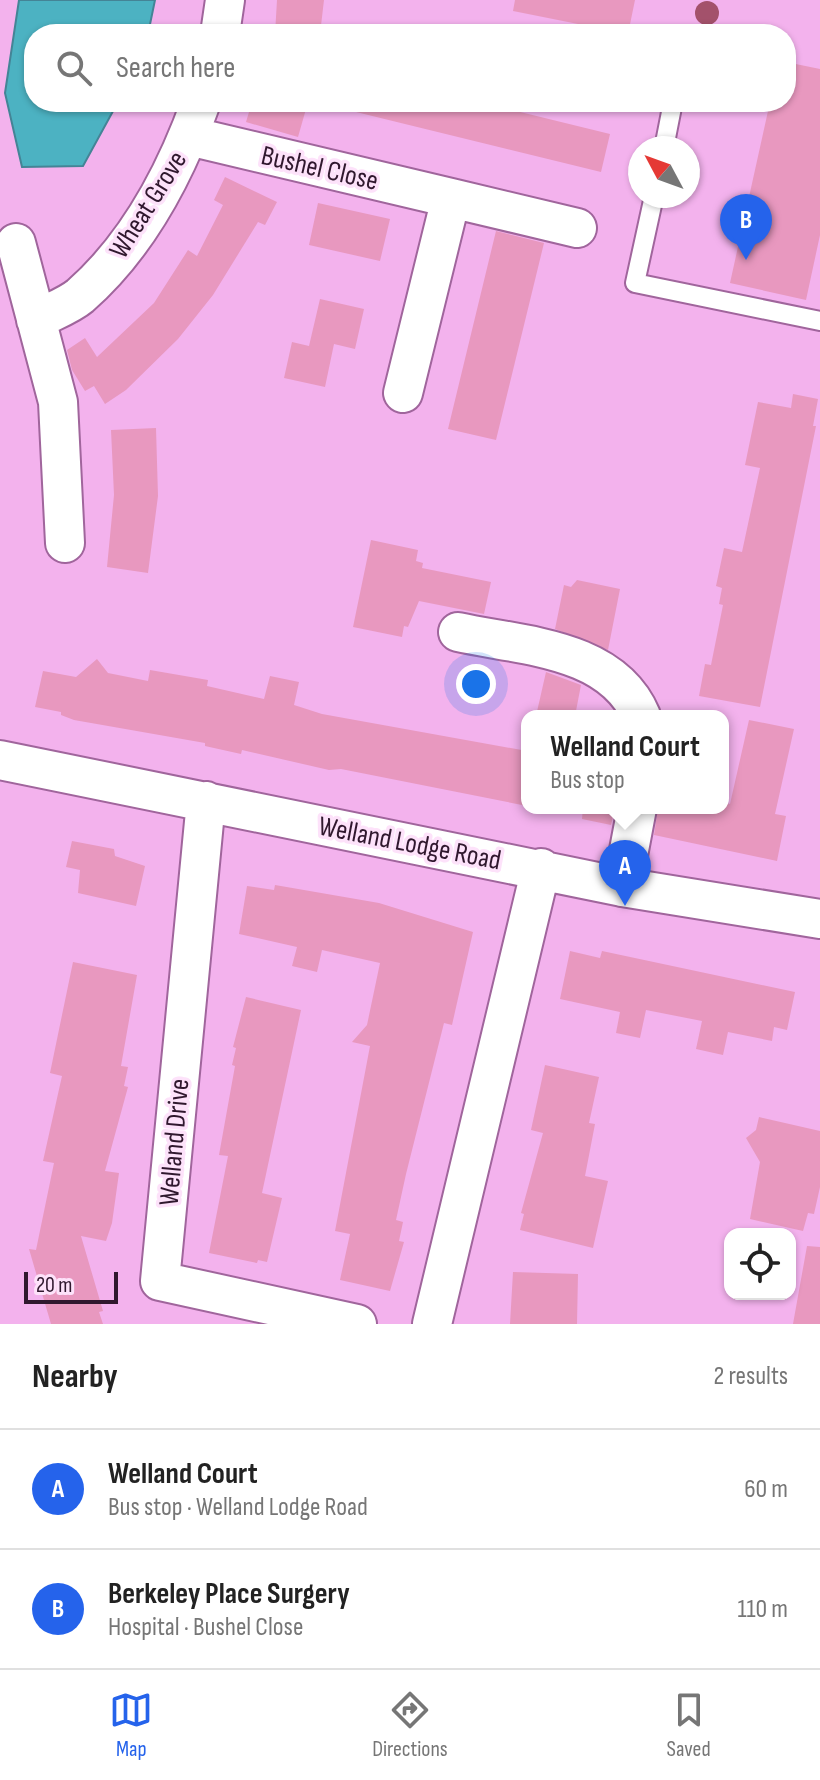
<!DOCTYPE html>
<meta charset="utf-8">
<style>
:root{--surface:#fff;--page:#f6f6f6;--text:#222;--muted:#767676;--line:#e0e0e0;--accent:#2563eb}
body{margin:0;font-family:"Sofia Sans Condensed",sans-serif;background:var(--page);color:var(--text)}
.controls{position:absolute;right:24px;bottom:24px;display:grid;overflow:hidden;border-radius:16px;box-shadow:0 2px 6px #0004}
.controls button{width:72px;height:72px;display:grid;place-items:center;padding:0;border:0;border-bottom:2px solid var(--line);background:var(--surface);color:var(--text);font:40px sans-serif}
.compass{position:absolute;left:628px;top:136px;width:72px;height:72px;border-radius:50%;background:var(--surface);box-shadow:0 2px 6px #0004;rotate:311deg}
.scale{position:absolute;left:24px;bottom:20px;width:94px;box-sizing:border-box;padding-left:8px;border:4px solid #30182e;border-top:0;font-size:22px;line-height:28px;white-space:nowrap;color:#30182e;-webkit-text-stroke:6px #fde2fa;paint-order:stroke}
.you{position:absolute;left:476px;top:684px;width:28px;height:28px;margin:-20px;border:6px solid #fff;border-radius:50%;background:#1a73e8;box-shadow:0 0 0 12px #1a73e833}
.badge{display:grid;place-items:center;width:52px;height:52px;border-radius:50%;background:var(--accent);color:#fff;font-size:26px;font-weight:700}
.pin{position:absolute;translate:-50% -66px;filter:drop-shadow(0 2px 4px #0008)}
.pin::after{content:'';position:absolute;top:42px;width:28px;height:24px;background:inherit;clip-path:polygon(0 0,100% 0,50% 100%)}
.popup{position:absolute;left:521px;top:710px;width:208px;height:104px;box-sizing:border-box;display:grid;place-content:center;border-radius:16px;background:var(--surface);filter:drop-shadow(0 2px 6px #0005);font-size:26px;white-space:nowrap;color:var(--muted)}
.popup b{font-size:30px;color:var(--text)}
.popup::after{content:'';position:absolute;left:50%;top:100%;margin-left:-16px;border:16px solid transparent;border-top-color:var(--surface)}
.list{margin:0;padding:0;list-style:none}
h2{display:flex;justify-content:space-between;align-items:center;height:104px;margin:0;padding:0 32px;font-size:34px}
h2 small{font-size:26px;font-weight:400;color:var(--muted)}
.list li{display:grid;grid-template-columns:52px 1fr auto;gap:24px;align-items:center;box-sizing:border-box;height:120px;padding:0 32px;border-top:2px solid var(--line)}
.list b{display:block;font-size:30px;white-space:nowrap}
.list p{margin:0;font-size:26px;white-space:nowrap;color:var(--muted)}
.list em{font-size:26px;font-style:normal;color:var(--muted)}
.icon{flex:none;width:44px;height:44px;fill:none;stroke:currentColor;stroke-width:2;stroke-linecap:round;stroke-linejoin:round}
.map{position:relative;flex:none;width:820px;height:1324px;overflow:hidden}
.search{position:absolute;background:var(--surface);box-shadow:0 2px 6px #0004;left:24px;right:24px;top:24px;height:88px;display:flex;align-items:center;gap:20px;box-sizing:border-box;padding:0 28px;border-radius:32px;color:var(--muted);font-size:30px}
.sheet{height:344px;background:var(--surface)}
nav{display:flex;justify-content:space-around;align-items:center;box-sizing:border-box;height:112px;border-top:2px solid var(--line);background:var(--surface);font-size:22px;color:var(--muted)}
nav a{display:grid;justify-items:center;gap:4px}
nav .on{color:var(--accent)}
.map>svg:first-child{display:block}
.water{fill:#4cb2c2;stroke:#448496;stroke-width:2}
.building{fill:#e898bf}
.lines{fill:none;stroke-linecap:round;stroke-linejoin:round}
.lane-casing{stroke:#a0659c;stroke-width:22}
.street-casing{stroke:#a0659c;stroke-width:42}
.lane{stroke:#fff;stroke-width:18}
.street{stroke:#fff;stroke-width:38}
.tree{fill:#a3516b}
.labels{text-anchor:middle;stroke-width:7;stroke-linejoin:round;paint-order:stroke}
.street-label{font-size:28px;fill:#30182e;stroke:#fde2fa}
</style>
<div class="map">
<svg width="820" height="1324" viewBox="0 0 820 1324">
<rect width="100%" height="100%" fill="#f3b2ed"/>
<!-- water -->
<path class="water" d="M 19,0 L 155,0 L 148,34 L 34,34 L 34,102 L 118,102 L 83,166 L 22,167 L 5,93 Z"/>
<!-- building -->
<path class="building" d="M 277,0 L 324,0 L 320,34 L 275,34 Z
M 515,0 L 635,0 L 628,34 L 513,11 Z
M 786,62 L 820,69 L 820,235 L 806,300 L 730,283 L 770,102 L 786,102 Z
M 252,102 L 308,102 L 298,137 L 246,122 Z
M 357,102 L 480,102 L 610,134 L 601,172 L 356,112 Z
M 225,177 L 277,202 L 265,225 L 258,222 L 213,295 L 178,339 L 126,390 L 105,404 L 94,386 L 85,391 L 72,370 L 67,350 L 85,338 L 97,357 L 154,303 L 188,250 L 197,256 L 223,205 L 214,200 Z
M 318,203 L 390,219 L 380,261 L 309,245 Z
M 496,231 L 544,243 L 496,440 L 448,429 Z
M 320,299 L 364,309 L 355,349 L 334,344 L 325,387 L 284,378 L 292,342 L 309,346 Z
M 793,394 L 818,399 L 813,426 L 816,426 L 760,707 L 699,696 L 705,664 L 711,665 L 723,605 L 719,604 L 722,588 L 716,586 L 724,548 L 742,552 L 760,468 L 745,465 L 758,402 L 791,408 Z
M 156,428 L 158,496 L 148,573 L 107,567 L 114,495 L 111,430 Z
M 371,540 L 418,550 L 416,561 L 423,563 L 422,568 L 491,582 L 484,614 L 419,601 L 408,627 L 404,626 L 402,637 L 353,627 Z
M 577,580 L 620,589 L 608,650 L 555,629 L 564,585 L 571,587 Z
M 97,659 L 108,673 L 148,681 L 150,670 L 208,680 L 207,686 L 264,699 L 270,676 L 299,682 L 294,705 L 322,714 L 527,751 L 527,806 L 341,769 L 329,770 L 242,750 L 241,754 L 205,746 L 205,743 L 74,720 L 61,715 L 61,712 L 35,707 L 43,671 L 76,677 Z
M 546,672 L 581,685 L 575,716 L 536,716 Z
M 749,720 L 794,729 L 775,814 L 786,816 L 777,861 L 654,835 L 658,808 L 723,808 L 723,802 L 730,804 Z
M 583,808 L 615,808 L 611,825 L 582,819 Z
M 72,841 L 114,849 L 115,856 L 145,866 L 136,906 L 78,893 L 80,870 L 66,867 Z
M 275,885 L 379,903 L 473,932 L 452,1025 L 444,1023 L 406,1174 L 396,1220 L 403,1222 L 399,1241 L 404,1242 L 390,1291 L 340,1280 L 350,1234 L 335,1231 L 370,1046 L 352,1042 L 367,1025 L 380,963 L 322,950 L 317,972 L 292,966 L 297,947 L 239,934 L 247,886 L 274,890 Z
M 570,951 L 600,958 L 602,951 L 795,992 L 787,1030 L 774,1027 L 772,1041 L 728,1032 L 723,1055 L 696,1049 L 702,1021 L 646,1010 L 640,1038 L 616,1033 L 620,1012 L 560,999 Z
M 73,962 L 137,975 L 121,1066 L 128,1067 L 124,1086 L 128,1087 L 105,1171 L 119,1173 L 112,1223 L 106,1241 L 81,1236 L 103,1311 L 99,1312 L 103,1324 L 51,1324 L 29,1249 L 36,1250 L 54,1163 L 43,1161 L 62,1076 L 50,1073 Z
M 246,997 L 301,1010 L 262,1193 L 282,1198 L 267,1262 L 258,1260 L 257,1263 L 209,1253 L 228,1156 L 219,1155 L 235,1066 L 232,1065 L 236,1048 L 233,1047 Z
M 545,1065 L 599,1077 L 589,1123 L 595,1124 L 585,1176 L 608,1181 L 593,1248 L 520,1230 L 524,1214 L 521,1213 L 543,1133 L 531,1130 Z
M 759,1117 L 820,1131 L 820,1187 L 814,1214 L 808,1213 L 803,1231 L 750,1219 L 760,1162 L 746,1138 L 756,1130 Z
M 807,1246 L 820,1247 L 820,1324 L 793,1324 Z
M 513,1272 L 578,1274 L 577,1324 L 510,1324 Z"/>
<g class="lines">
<!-- lane casing -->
<g class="lane-casing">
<path id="lane" d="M 664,148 L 673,102
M 654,196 L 635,283 L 820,321"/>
</g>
<!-- street casing -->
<g class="street-casing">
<path id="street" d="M 220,34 L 225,0
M 189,136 L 451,198 L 403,393
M 451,198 L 577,228
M 16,243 L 58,402 L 65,543
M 36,320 C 50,312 68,306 80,296 C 137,246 176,172 201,102
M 458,632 C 521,646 612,647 641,716
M 0,760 L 622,887 L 820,919
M 206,801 L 160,1281 L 357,1324
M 622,887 L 637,808
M 432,1324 L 541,868"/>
</g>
<!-- lane -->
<use href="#lane" class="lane"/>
<!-- street -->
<use href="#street" class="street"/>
</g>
<!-- trees -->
<circle class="tree" cx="707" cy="13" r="12"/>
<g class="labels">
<!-- street labels -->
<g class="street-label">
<text transform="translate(320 167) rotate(13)" y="10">Bushel Close</text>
<text transform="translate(147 204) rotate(-58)" y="10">Wheat Grove</text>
<text transform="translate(410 842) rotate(11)" y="10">Welland Lodge Road</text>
<text transform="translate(173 1142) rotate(-85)" y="10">Welland Drive</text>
</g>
</g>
</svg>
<div class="controls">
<button><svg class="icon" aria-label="locate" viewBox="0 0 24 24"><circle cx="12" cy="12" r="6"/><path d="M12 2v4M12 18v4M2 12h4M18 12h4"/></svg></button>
</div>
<svg class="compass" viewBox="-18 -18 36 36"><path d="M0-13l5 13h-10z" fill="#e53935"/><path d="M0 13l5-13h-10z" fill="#767676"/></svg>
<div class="scale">20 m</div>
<div class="you"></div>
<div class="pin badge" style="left:625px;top:906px">A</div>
<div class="popup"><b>Welland Court</b>Bus stop</div>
<div class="pin badge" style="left:746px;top:260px">B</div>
<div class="search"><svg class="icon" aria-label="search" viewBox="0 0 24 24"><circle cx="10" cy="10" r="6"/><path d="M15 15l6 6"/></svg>Search here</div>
</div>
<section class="sheet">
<h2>Nearby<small>2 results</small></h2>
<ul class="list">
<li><span class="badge">A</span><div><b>Welland Court</b><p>Bus stop · Welland Lodge Road</p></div><em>60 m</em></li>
<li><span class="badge">B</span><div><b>Berkeley Place Surgery</b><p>Hospital · Bushel Close</p></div><em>110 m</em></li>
</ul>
</section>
<nav>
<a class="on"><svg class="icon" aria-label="map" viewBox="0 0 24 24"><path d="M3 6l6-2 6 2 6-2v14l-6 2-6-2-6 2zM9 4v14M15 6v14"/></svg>Map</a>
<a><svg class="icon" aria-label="directions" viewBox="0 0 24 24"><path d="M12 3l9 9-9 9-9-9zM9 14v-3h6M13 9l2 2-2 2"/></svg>Directions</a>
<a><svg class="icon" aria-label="saved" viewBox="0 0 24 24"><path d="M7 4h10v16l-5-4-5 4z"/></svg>Saved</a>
</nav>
